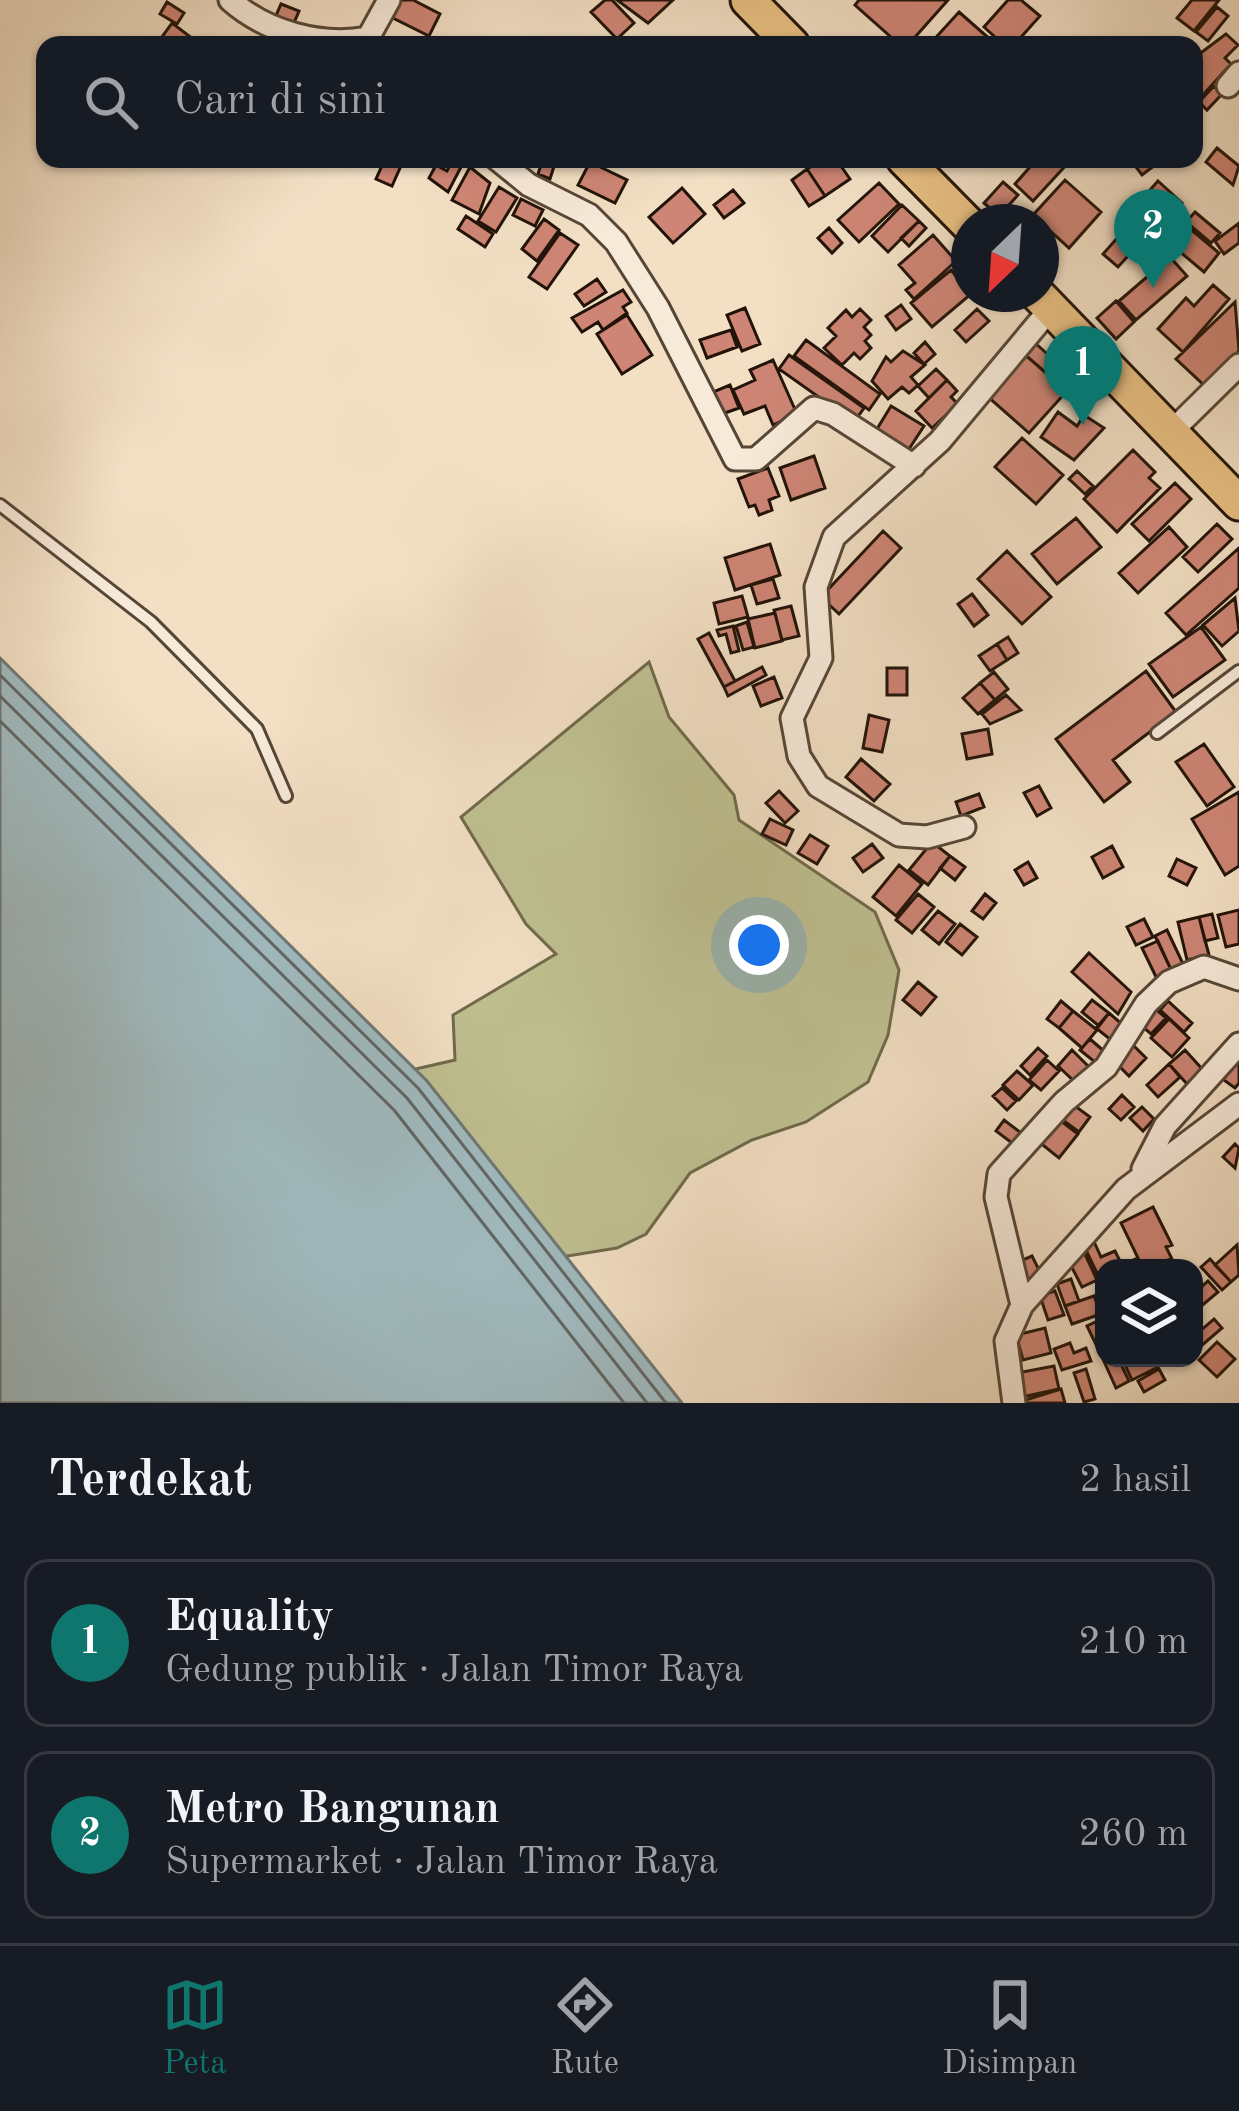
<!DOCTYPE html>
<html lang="id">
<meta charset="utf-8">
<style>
:root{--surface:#171b24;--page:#242831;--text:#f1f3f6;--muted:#9ea1a6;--line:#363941;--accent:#0f766e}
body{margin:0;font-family:"Old Standard TT",serif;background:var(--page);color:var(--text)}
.controls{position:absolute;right:36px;bottom:36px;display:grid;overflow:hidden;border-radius:24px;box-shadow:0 3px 9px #0004}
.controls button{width:108px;height:108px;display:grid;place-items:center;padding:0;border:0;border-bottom:3px solid var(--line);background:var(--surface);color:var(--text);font:60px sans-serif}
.compass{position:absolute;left:951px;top:204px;width:108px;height:108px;border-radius:50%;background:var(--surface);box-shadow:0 3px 9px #0004;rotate:205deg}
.you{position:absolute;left:759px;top:945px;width:42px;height:42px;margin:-30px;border:9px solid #fff;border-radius:50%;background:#1a73e8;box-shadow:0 0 0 18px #1a73e833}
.badge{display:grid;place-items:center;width:78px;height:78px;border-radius:50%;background:var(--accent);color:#fff;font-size:39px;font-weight:700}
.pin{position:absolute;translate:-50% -99px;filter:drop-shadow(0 3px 6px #0008)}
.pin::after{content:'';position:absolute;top:63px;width:42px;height:36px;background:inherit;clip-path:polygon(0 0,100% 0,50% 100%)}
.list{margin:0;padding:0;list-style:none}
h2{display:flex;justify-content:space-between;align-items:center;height:156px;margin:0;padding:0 48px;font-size:51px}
h2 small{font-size:39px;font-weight:400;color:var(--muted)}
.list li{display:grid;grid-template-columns:78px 1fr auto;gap:36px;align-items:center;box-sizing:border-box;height:168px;margin:0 24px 24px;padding:0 24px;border:3px solid var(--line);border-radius:24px}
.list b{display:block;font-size:45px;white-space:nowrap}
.list p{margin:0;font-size:39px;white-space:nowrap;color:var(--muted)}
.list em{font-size:39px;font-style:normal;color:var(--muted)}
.icon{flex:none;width:66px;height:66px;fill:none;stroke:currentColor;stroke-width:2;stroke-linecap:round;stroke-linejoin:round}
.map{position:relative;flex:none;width:1239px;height:1403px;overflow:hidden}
.search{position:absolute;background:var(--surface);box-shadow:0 3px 9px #0004;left:36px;right:36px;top:36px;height:132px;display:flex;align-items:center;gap:30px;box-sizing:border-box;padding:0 42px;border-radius:24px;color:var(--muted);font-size:45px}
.sheet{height:540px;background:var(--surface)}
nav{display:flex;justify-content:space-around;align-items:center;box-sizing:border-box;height:168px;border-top:3px solid var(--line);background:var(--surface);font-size:33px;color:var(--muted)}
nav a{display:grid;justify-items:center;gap:6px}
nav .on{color:var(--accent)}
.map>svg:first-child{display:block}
.green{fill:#bfc091;stroke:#706a4c;stroke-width:3}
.water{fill:#a0babf;stroke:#6e7776;stroke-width:3}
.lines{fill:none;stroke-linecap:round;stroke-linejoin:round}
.shore{stroke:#616664;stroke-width:3}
.building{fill:#ce8575;stroke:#221308;stroke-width:3}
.service-casing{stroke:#564637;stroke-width:16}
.minor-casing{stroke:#564637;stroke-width:27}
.trunk-casing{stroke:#221308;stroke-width:39}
.service{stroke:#f7ead9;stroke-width:10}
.minor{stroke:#f7ead9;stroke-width:21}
.trunk{stroke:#e9c082;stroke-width:33}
</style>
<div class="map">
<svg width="1239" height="1403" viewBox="0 0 1239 1403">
<rect width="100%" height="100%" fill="#f2dfc4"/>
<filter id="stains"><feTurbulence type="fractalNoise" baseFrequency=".00167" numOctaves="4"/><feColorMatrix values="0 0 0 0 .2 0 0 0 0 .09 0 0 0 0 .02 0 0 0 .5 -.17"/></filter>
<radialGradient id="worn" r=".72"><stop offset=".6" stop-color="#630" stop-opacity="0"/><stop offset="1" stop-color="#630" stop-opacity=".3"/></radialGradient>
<!-- green -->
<path class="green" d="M 649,662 L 669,717 L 734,795 L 739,820 L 875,912 L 899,970 L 888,1035 L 868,1082 L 806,1122 L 752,1140 L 690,1173 L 646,1234 L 617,1248 L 518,1264 L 372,1079 L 455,1060 L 453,1015 L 556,954 L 526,924 L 461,817 Z"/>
<!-- water -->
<path class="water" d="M 0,658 L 427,1081 L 682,1403 L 0,1403 Z"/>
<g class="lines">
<!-- shore -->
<path class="shore" d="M 0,675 L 418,1088 L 666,1403
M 0,696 L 407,1098 L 647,1403
M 0,721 L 394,1110 L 624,1403"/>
</g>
<!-- building -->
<path class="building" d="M 395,0 L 413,0 L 440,14 L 429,36 L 387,15 Z
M 605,0 L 612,0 L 634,23 L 617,39 L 591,12 Z
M 617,0 L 673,0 L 648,23 Z
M 859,0 L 948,0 L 908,45 L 900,45 L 855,5 Z
M 1008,0 L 1021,0 L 1040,16 L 1014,45 L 1004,45 L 984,27 Z
M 1192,0 L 1219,0 L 1194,31 L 1177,18 Z
M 167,2 L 184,13 L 177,24 L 160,14 Z
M 281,4 L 299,11 L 293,25 L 275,18 Z
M 1217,7 L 1228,16 L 1208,41 L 1196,32 Z
M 959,12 L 992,41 L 989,45 L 929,45 Z
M 172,23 L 193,39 L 188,45 L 156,45 Z
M 1226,34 L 1238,45 L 1225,58 L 1231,64 L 1200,98 L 1194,93 L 1194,58 Z
M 1214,86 L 1222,94 L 1207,110 L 1199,102 Z
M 1217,148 L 1239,166 L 1233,185 L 1206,162 Z
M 385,159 L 404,159 L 392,186 L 376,179 Z
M 543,159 L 556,160 L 550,179 L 538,174 Z
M 823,159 L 836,159 L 850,179 L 825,196 L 807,169 Z
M 1037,159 L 1069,162 L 1033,201 L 1015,184 Z
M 1130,159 L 1156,159 L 1159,162 L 1142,175 Z
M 452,161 L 461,167 L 448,192 L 429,178 L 436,165 L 447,171 Z
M 590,162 L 627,180 L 615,203 L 578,185 Z
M 470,167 L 490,183 L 479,214 L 452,200 Z
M 807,169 L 825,196 L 809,206 L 792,180 Z
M 1065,180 L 1101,212 L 1069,248 L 1033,215 Z
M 1158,181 L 1182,203 L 1167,218 L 1144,197 Z
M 1003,182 L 1018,195 L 999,216 L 984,203 Z
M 879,183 L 899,204 L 859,242 L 838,220 Z
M 499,187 L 517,198 L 496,232 L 478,221 Z
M 682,188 L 705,214 L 673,243 L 649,217 Z
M 733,190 L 744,203 L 724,218 L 714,205 Z
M 521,199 L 543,210 L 535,226 L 513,215 Z
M 902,205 L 919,221 L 888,252 L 872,236 Z
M 1142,210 L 1158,223 L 1118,267 L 1103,254 Z
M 1195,212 L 1220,233 L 1211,243 L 1186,222 Z
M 466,216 L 493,234 L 485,247 L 458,229 Z
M 544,219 L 559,230 L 537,261 L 522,249 Z
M 919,221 L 926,228 L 909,246 L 901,238 Z
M 1182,222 L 1219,253 L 1204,272 L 1166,240 Z
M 1239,223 L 1239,243 L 1224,254 L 1215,241 Z
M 829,228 L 842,243 L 832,253 L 818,238 Z
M 560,233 L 578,245 L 547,289 L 529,277 Z
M 933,235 L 956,261 L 914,299 L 906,290 L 915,283 L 899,265 Z
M 1170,257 L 1187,276 L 1136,320 L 1119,301 Z
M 951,270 L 971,294 L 932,327 L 911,303 Z
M 597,279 L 606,292 L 584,306 L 575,294 Z
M 1213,285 L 1229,299 L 1183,352 L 1158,329 L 1186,298 L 1194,306 Z
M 623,290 L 631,302 L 623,307 L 627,313 L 603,330 L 598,322 L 582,332 L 572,318 Z
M 1116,301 L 1134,322 L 1116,339 L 1097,318 Z
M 1235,302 L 1239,351 L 1206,387 L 1176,359 Z
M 901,305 L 911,319 L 896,330 L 886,316 Z
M 745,308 L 760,344 L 742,351 L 727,315 Z
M 860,309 L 871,320 L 864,327 L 871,335 L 865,341 L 871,348 L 860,359 L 854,353 L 842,365 L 824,348 L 836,336 L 828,328 L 846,310 L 852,317 Z
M 977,309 L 989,321 L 966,342 L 955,330 Z
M 627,315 L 652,355 L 622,374 L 597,334 Z
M 731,330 L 737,347 L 707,358 L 700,340 Z
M 806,340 L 880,394 L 869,410 L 794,356 Z
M 925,342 L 935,354 L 924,364 L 914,353 Z
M 1034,342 L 1073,377 L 1063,388 L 1023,353 Z
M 903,351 L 925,365 L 911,377 L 918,385 L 909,393 L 902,387 L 888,399 L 872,381 L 886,357 L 891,362 Z
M 1023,353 L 1067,391 L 1029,433 L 986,395 Z
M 789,355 L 864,408 L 854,422 L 779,369 Z
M 773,360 L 797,414 L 773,425 L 765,406 L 744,414 L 733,390 L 755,380 L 750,370 Z
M 936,369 L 947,380 L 929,398 L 918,386 Z
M 947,380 L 957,391 L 951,397 L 958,404 L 932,428 L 916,411 Z
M 730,385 L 739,408 L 722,414 L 713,392 Z
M 891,406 L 924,426 L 909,449 L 877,429 Z
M 1058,412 L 1077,426 L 1084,415 L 1104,428 L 1074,460 L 1041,437 Z
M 1022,438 L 1063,475 L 1036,504 L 995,467 Z
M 1133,450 L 1155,472 L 1149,478 L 1160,488 L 1117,532 L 1084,499 Z
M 814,456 L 825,488 L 791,500 L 780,468 Z
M 768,468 L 779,496 L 769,500 L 772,510 L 759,515 L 755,505 L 749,507 L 738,479 Z
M 1077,471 L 1093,486 L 1085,494 L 1069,479 Z
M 1175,483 L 1191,499 L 1149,541 L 1132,524 Z
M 1076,518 L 1101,547 L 1057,584 L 1032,554 Z
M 1217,524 L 1232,539 L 1198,572 L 1183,557 Z
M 1169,527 L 1187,547 L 1138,593 L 1119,573 Z
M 883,531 L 901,548 L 839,614 L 821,597 Z
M 770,544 L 780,575 L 735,590 L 725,558 Z
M 1239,548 L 1239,588 L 1186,635 L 1166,613 Z
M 1007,551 L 1051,597 L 1022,624 L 978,579 Z
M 773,579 L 779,598 L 757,604 L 751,585 Z
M 972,594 L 988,615 L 974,626 L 958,604 Z
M 742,596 L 748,617 L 719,624 L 714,603 Z
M 1235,598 L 1239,631 L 1222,646 L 1203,625 Z
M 791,606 L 799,636 L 782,640 L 774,610 Z
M 775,613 L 782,641 L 755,648 L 748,619 Z
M 747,622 L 754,647 L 743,650 L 736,626 Z
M 733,626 L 739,651 L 731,653 L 726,634 L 719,636 L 717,630 Z
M 1201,627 L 1225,660 L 1173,697 L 1149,664 Z
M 709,633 L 735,681 L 724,687 L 698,639 Z
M 1008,637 L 1018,653 L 1007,660 L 997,644 Z
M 997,644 L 1007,660 L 990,671 L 979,656 Z
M 762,667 L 766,675 L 728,696 L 724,687 Z
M 887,668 L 907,668 L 907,695 L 887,695 Z
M 1146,671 L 1176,712 L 1113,760 L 1130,782 L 1104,802 L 1056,739 Z
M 994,672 L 1008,689 L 995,700 L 980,683 Z
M 774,677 L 782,698 L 761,706 L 753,686 Z
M 980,683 L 995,700 L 978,714 L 963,698 Z
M 1006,695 L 1021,710 L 990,724 L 982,714 Z
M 869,715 L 889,720 L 882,752 L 863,748 Z
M 988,729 L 992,754 L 967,759 L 962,734 Z
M 1204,744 L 1234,787 L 1207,806 L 1176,762 Z
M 861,759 L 890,784 L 874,801 L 846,777 Z
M 1039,786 L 1051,808 L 1037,816 L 1024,793 Z
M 779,791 L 798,811 L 785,823 L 766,803 Z
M 1239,792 L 1239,866 L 1225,875 L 1192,819 Z
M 979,794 L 984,807 L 961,816 L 956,802 Z
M 770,819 L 793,830 L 786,845 L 762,834 Z
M 810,835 L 828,846 L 817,864 L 798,853 Z
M 932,842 L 950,856 L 928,885 L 909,870 Z
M 872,844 L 883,858 L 863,872 L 853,858 Z
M 1112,846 L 1123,867 L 1103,878 L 1092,857 Z
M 950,856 L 965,867 L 955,880 L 940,868 Z
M 1177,859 L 1196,868 L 1187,885 L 1169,876 Z
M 1028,862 L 1037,878 L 1024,885 L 1015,870 Z
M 899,865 L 922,884 L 896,916 L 873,897 Z
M 918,894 L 934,907 L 912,933 L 896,920 Z
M 985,894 L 996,903 L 983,919 L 972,911 Z
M 1239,910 L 1239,944 L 1226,947 L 1218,915 Z
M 938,911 L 955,924 L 939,944 L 922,930 Z
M 1212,914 L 1218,938 L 1205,941 L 1199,917 Z
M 1199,917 L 1209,955 L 1187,960 L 1178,922 Z
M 1144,919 L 1153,937 L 1136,945 L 1127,927 Z
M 960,924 L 977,937 L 962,955 L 946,942 Z
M 1167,930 L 1186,970 L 1174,976 L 1155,936 Z
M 1158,941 L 1173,974 L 1158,981 L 1142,948 Z
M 1089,953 L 1131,992 L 1118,1014 L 1072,972 Z
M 918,982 L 936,997 L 921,1015 L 903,1000 Z
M 1092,1000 L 1109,1013 L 1099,1026 L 1082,1012 Z
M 1061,1001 L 1073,1011 L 1059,1028 L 1047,1019 Z
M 1168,1001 L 1192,1023 L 1184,1032 L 1160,1010 Z
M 1151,1005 L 1166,1018 L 1151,1034 L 1136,1021 Z
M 1073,1011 L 1097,1030 L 1082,1048 L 1059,1028 Z
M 1109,1013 L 1123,1025 L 1111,1040 L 1096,1028 Z
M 1169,1019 L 1189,1038 L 1172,1057 L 1151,1038 Z
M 1090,1039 L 1105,1052 L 1096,1063 L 1080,1050 Z
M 1130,1042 L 1146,1058 L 1129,1076 L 1113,1060 Z
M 1038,1048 L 1047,1056 L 1030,1075 L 1021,1066 Z
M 1072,1050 L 1091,1069 L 1077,1084 L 1058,1066 Z
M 1185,1050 L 1203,1070 L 1188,1085 L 1169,1064 Z
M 1239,1054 L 1239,1083 L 1235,1088 L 1221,1078 Z
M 1047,1060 L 1059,1071 L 1041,1090 L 1029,1080 Z
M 1169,1064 L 1180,1077 L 1158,1097 L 1147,1085 Z
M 1017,1071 L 1033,1085 L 1019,1100 L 1003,1085 Z
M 1002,1088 L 1016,1101 L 1007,1110 L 993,1096 Z
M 1122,1095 L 1134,1107 L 1121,1120 L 1109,1109 Z
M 1071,1103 L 1090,1117 L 1079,1132 L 1060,1118 Z
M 1142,1107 L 1154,1119 L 1143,1131 L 1130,1118 Z
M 1057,1118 L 1078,1134 L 1059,1158 L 1039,1142 Z
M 1004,1120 L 1021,1133 L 1012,1143 L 996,1131 Z
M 1235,1144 L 1239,1148 L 1235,1168 L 1223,1157 Z
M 1153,1207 L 1172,1245 L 1166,1247 L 1172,1259 L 1137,1268 L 1133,1260 L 1138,1258 L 1121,1223 Z
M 1091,1235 L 1101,1257 L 1115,1251 L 1121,1263 L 1098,1275 L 1081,1240 Z
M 1237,1245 L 1239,1275 L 1231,1282 L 1215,1265 Z
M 1084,1252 L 1097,1280 L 1082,1287 L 1068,1260 Z
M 1032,1256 L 1041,1274 L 1027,1281 L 1018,1262 Z
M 1210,1259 L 1231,1282 L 1222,1290 L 1201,1267 Z
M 1071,1279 L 1079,1301 L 1065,1306 L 1057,1284 Z
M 1208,1281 L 1218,1292 L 1199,1308 L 1194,1294 Z
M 1055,1291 L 1064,1315 L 1048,1320 L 1040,1296 Z
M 1094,1296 L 1101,1314 L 1072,1324 L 1065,1306 Z
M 1104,1318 L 1104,1356 L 1102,1357 L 1087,1326 Z
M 1214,1319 L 1222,1328 L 1200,1347 L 1194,1336 Z
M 1045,1328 L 1051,1353 L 1023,1360 L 1016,1335 Z
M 1217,1342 L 1235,1359 L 1217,1377 L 1199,1360 Z
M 1070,1343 L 1074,1353 L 1086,1348 L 1091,1361 L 1062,1370 L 1054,1349 Z
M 1102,1357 L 1118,1358 L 1129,1381 L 1116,1388 Z
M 1122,1358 L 1154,1358 L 1158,1367 L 1132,1380 Z
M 1054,1366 L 1059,1389 L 1022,1397 L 1017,1373 Z
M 1086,1369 L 1095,1399 L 1084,1402 L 1074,1373 Z
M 1159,1369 L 1165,1380 L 1144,1392 L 1138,1381 Z
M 1061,1389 L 1065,1403 L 1023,1403 L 1022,1401 Z"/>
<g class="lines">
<!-- service casing -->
<g class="service-casing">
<path id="service" d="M 0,505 L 151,622 L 257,729 L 286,796
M 1157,733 L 1239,671"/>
</g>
<!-- minor casing -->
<g class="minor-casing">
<path id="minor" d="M 230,0 C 266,32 321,47 368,38 L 389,0
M 1228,86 L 1239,73
M 497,159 L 529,185 L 589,215 L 616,242 L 658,308 L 735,459 L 756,459 L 814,408 L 833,414 L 914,466
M 1172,431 L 1239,365
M 964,827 L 927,837 L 899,835 L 818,786 L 799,756 L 792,718 L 821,658 L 816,587 L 834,537 L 940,441 L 1051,308
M 1143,1169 L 1165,1126 L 1239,1044
M 1022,1305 L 996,1197 L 999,1174 L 1064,1102 L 1106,1067 L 1146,1004 L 1169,982 L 1204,967 L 1239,979
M 1014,1403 L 1006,1341 L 1022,1305 L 1126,1189 L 1239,1104"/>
</g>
<!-- trunk casing -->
<g class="trunk-casing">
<path id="trunk" d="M 748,0 L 792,45
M 904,159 L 969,225
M 1037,294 L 1239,503"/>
</g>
<!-- service -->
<use href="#service" class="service"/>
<!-- minor -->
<use href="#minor" class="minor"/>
<!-- trunk -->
<use href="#trunk" class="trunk"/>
</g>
<rect width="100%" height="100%" filter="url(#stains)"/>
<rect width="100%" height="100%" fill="url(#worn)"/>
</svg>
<div class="controls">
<button><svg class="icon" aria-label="layers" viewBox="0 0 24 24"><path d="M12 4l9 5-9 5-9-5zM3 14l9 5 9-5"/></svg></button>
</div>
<svg class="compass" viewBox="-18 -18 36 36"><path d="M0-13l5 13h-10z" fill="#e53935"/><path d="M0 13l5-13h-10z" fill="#9ea1a6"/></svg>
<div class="you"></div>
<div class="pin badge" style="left:1083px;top:425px">1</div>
<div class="pin badge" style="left:1153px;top:288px">2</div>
<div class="search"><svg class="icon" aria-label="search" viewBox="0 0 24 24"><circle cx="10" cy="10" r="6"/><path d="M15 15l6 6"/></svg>Cari di sini</div>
</div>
<section class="sheet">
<h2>Terdekat<small>2 hasil</small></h2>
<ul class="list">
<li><span class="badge">1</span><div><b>Equality</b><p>Gedung publik · Jalan Timor Raya</p></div><em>210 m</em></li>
<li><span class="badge">2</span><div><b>Metro Bangunan</b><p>Supermarket · Jalan Timor Raya</p></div><em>260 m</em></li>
</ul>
</section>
<nav>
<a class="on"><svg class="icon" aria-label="map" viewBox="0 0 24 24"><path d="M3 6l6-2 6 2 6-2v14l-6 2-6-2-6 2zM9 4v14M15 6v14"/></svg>Peta</a>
<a><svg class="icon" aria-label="directions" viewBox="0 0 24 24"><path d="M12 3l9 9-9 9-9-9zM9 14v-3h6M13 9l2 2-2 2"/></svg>Rute</a>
<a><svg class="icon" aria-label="saved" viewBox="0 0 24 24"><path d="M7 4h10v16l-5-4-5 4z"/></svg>Disimpan</a>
</nav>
